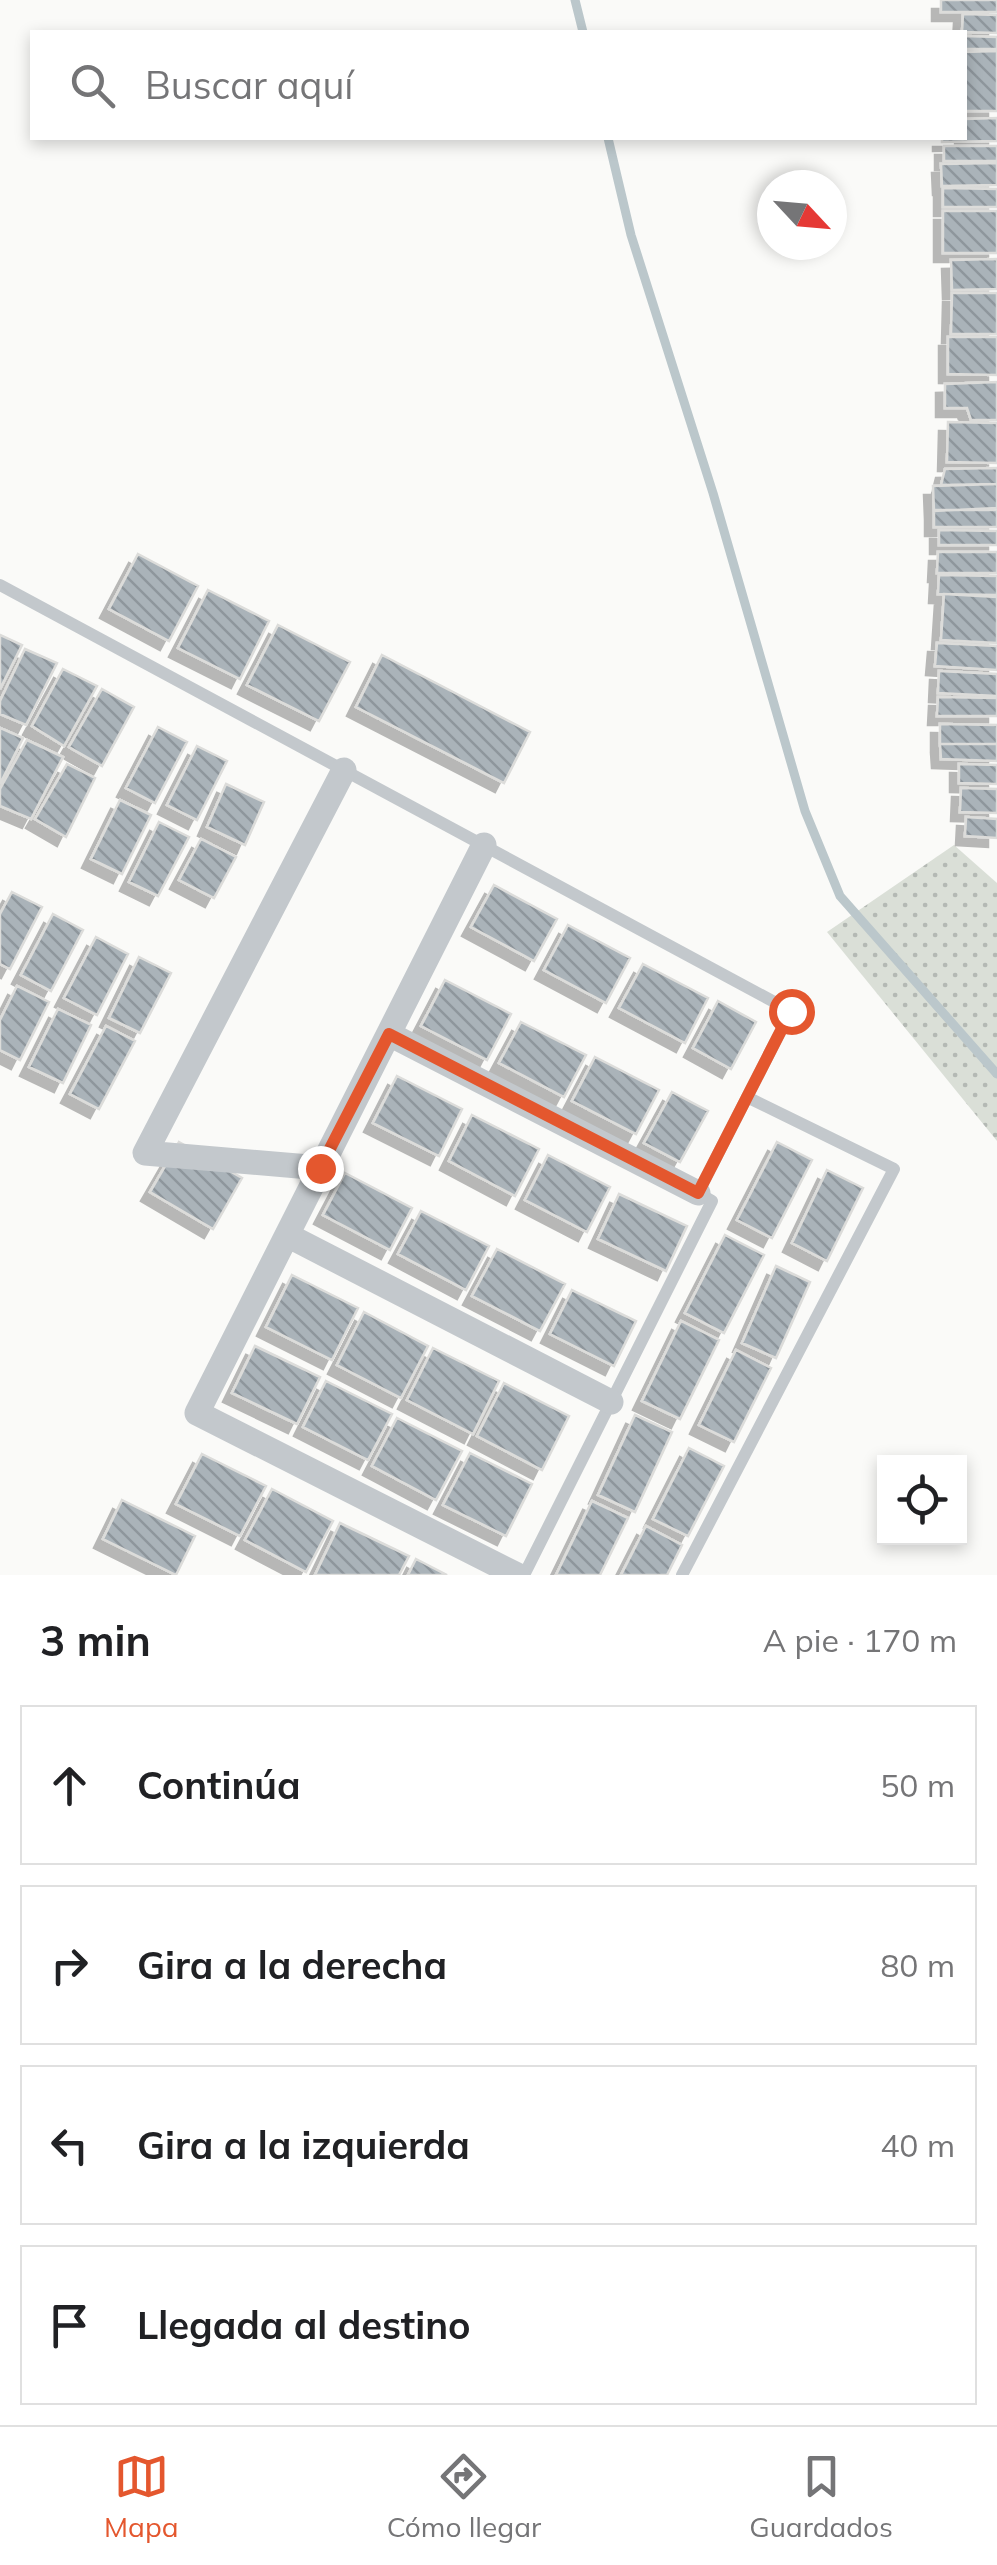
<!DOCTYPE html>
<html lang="es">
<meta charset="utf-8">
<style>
:root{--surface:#fff;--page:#f6f6f6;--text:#202124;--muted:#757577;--line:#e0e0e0;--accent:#e4572e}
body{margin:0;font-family:Mulish,sans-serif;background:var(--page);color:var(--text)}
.controls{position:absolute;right:30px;bottom:30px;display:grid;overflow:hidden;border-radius:0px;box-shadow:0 5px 15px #0003}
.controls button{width:90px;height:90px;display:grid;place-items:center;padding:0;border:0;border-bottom:2px solid var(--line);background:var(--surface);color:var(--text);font:50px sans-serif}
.compass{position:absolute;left:757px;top:170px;width:90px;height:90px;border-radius:50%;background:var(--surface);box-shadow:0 5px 15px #0003;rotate:116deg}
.stop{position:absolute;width:30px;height:30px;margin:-22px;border:8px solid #e4572e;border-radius:50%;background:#fff}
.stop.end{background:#e4572e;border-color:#fff;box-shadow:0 2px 10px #0008}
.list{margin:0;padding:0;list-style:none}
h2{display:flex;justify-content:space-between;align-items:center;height:130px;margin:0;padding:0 40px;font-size:42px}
h2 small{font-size:32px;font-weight:400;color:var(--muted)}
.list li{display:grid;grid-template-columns:65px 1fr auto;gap:30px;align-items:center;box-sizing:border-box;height:160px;margin:0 20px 20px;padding:0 20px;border:2px solid var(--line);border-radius:0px}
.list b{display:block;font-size:38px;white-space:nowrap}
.list em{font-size:32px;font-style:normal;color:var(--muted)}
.icon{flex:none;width:55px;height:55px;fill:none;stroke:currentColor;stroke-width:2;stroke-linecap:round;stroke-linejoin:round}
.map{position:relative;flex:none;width:997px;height:1575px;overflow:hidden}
.search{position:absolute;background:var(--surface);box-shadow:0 5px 15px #0003;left:30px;right:30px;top:30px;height:110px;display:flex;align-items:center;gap:25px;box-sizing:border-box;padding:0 35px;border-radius:0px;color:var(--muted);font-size:38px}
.sheet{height:850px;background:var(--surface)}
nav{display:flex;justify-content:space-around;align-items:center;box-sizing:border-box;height:140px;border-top:2px solid var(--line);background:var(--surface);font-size:28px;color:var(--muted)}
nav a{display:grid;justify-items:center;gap:5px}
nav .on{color:var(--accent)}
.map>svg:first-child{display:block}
.green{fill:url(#green-dots)}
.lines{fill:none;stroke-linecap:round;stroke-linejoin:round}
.stream{stroke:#bbc7cb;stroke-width:9}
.building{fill:url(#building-back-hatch);stroke:#dcdcda;stroke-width:2.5;filter:url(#shadow)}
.service{stroke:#c3c8cc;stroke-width:12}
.minor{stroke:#c3c8cc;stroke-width:25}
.route{stroke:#e4572e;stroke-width:12}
</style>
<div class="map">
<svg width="997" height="1575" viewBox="0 0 997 1575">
<defs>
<pattern id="green-dots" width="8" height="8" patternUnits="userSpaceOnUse" patternTransform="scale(2.5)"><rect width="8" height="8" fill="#dadfd7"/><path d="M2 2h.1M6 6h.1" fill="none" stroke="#b4b9b4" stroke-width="1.8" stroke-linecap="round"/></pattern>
<pattern id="building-back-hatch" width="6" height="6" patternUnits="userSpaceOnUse" patternTransform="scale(2.5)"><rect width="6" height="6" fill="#aab3b9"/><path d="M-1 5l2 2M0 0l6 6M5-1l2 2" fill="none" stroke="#8e969c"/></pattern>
<filter id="shadow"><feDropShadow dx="-9" dy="9" stdDeviation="0" flood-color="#0004"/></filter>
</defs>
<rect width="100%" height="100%" fill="#fafaf8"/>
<!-- green -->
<path class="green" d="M 954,845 L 997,883 L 997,1141 L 827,932 Z"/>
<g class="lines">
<!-- stream -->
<path class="stream" d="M 575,0 L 583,32
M 608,138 L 631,235 L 713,493 L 805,811 L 840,896 L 997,1074"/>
</g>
<!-- building -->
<path class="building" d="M 941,0 L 997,0 L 997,12 L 941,12 Z
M 963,14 L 997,15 L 997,33 L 962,32 Z
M 964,36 L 997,37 L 997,49 L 964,49 Z
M 997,51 L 997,111 L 964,111 L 964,52 Z
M 997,118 L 997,141 L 942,142 L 942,138 L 964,138 L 964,119 Z
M 944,146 L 997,146 L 997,161 L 944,161 Z
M 997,163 L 997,185 L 942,186 L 941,164 Z
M 943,188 L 997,189 L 997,207 L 943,207 Z
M 943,211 L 997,211 L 997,253 L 943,253 Z
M 997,259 L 997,289 L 952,290 L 951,260 Z
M 952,293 L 997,293 L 997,334 L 951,334 Z
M 948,337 L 997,337 L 997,375 L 948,374 Z
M 997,382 L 997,420 L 971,420 L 967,408 L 945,408 L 945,384 Z
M 948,422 L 997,423 L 997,463 L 947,462 Z
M 997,468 L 997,484 L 941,485 L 945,469 Z
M 997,484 L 997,508 L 934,511 L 933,486 Z
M 934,510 L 997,510 L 997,527 L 934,527 Z
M 939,530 L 997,531 L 997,545 L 939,545 Z
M 938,552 L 997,552 L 997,573 L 937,573 Z
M 138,554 L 198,586 L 169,641 L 109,609 Z
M 939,575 L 997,576 L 997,595 L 938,594 Z
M 208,590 L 269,621 L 240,679 L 178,648 Z
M 944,594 L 997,597 L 997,643 L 941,640 Z
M 278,625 L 350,662 L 319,721 L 247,685 Z
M 0,635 L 22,645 L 0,689 Z
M 937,643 L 997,646 L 997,670 L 935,666 Z
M 25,649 L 57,663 L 26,725 L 0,714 L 0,701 Z
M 382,655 L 530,732 L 504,783 L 356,707 Z
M 63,669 L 97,686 L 64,746 L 32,726 Z
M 939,671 L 997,674 L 997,696 L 938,693 Z
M 102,689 L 134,707 L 102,766 L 69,747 Z
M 938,697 L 997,698 L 997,716 L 937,716 Z
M 940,724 L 997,725 L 997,744 L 940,744 Z
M 158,727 L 187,742 L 155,803 L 126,788 Z
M 0,728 L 23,738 L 0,784 Z
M 27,740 L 63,757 L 31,819 L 0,806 L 0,789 Z
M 940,744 L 997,744 L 997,761 L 941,759 Z
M 197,746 L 227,761 L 197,820 L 167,805 Z
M 67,764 L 95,778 L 66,837 L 35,819 Z
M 959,764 L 997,765 L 997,784 L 959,783 Z
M 226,784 L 264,802 L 245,845 L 207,827 Z
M 961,788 L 997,789 L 997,813 L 960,812 Z
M 120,800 L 151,815 L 122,874 L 91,859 Z
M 966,817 L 997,819 L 997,838 L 965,836 Z
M 159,822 L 189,837 L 158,896 L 129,882 Z
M 201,839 L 236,857 L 214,898 L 179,880 Z
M 494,885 L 557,919 L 534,961 L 471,927 Z
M 12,892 L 42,907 L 10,969 L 0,964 L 0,914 Z
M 53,914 L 83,930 L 51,991 L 21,975 Z
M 568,925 L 630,958 L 606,1003 L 544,970 Z
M 96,937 L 128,954 L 97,1015 L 64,998 Z
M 139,957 L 171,973 L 140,1033 L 109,1018 Z
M 643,964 L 708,998 L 685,1043 L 619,1008 Z
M 445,980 L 511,1014 L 487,1060 L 421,1026 Z
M 17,986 L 49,1002 L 20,1060 L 0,1050 L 0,1020 Z
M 718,1001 L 756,1022 L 731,1069 L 693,1048 Z
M 58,1009 L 91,1025 L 63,1083 L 29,1067 Z
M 521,1022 L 586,1055 L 564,1097 L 499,1063 Z
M 106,1026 L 135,1041 L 99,1109 L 70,1094 Z
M 595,1057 L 659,1090 L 636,1134 L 572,1101 Z
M 397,1076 L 462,1109 L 439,1156 L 373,1123 Z
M 672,1092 L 708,1111 L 680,1162 L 644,1143 Z
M 472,1115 L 539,1149 L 515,1196 L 449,1161 Z
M 179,1142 L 242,1178 L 213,1229 L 150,1192 Z
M 777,1142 L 812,1160 L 772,1238 L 737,1220 Z
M 548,1155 L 610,1187 L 587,1232 L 525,1200 Z
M 827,1170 L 863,1188 L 827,1261 L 792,1243 Z
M 345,1173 L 412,1208 L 390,1250 L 323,1215 Z
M 619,1194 L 687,1226 L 666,1271 L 598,1239 Z
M 421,1211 L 489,1246 L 466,1290 L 398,1254 Z
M 725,1235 L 764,1255 L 724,1333 L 685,1313 Z
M 497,1249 L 565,1284 L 540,1331 L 472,1296 Z
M 776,1266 L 810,1282 L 776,1358 L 742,1343 Z
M 292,1275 L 358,1308 L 332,1360 L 266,1327 Z
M 572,1290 L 636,1321 L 614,1366 L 550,1334 Z
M 364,1312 L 428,1346 L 401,1398 L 337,1365 Z
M 681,1321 L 719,1340 L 680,1419 L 642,1401 Z
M 255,1346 L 320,1377 L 297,1424 L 232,1393 Z
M 433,1348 L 499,1381 L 473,1434 L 407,1400 Z
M 736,1350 L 771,1368 L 734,1442 L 699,1425 Z
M 326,1381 L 392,1414 L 368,1460 L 303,1427 Z
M 504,1383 L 569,1416 L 542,1470 L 477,1436 Z
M 635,1415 L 672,1432 L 635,1512 L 598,1495 Z
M 397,1418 L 462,1451 L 436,1500 L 372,1466 Z
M 689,1448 L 724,1466 L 688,1536 L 653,1519 Z
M 470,1453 L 532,1484 L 506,1536 L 443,1505 Z
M 202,1454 L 266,1486 L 240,1536 L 176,1504 Z
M 272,1489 L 333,1521 L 306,1572 L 245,1540 Z
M 122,1500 L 195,1536 L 176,1575 L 103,1539 Z
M 592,1501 L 628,1518 L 600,1575 L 556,1575 Z
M 340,1523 L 409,1556 L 399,1575 L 315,1575 Z
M 646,1526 L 682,1545 L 667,1575 L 621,1575 Z
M 416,1559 L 447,1575 L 408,1575 Z"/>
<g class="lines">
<!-- service -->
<path class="service" d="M 0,585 L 791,1011 L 698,1193 L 712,1201 L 524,1575
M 682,1575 L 894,1169 L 747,1097"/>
<!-- minor -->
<path class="minor" d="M 484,845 L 197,1413 L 517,1575
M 389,1034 L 698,1193
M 321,1168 L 145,1153 L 344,770
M 287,1235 L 611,1402"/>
</g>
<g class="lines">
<!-- route -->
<path class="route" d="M 320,1168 L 389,1034 L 698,1193 L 791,1011"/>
</g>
</svg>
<div class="controls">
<button><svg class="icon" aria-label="locate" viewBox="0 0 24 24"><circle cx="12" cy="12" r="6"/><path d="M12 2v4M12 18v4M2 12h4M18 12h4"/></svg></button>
</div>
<svg class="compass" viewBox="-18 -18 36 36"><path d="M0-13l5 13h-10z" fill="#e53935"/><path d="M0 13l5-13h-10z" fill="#757577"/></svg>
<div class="stop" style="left:791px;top:1011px"></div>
<div class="stop end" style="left:320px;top:1168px"></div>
<div class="search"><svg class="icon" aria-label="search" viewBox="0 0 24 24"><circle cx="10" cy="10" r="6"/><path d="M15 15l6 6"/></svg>Buscar aquí</div>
</div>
<section class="sheet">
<h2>3 min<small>A pie · 170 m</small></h2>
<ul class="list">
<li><svg class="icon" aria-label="ahead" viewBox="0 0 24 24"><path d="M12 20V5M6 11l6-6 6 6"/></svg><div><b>Continúa</b></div><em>50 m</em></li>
<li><svg class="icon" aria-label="right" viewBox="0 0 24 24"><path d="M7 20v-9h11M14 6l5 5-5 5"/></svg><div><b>Gira a la derecha</b></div><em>80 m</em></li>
<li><svg class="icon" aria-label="left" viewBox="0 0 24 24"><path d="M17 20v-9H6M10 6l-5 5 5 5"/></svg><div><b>Gira a la izquierda</b></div><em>40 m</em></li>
<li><svg class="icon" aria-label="arrive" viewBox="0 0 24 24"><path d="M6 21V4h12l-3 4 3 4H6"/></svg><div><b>Llegada al destino</b></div></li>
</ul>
</section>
<nav>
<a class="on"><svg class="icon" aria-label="map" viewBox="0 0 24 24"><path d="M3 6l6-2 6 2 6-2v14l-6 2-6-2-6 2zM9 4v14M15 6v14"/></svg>Mapa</a>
<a><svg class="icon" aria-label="directions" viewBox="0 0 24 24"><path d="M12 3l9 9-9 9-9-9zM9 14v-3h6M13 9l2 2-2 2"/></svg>Cómo llegar</a>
<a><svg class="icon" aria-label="saved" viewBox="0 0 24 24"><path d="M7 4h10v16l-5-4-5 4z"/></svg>Guardados</a>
</nav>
